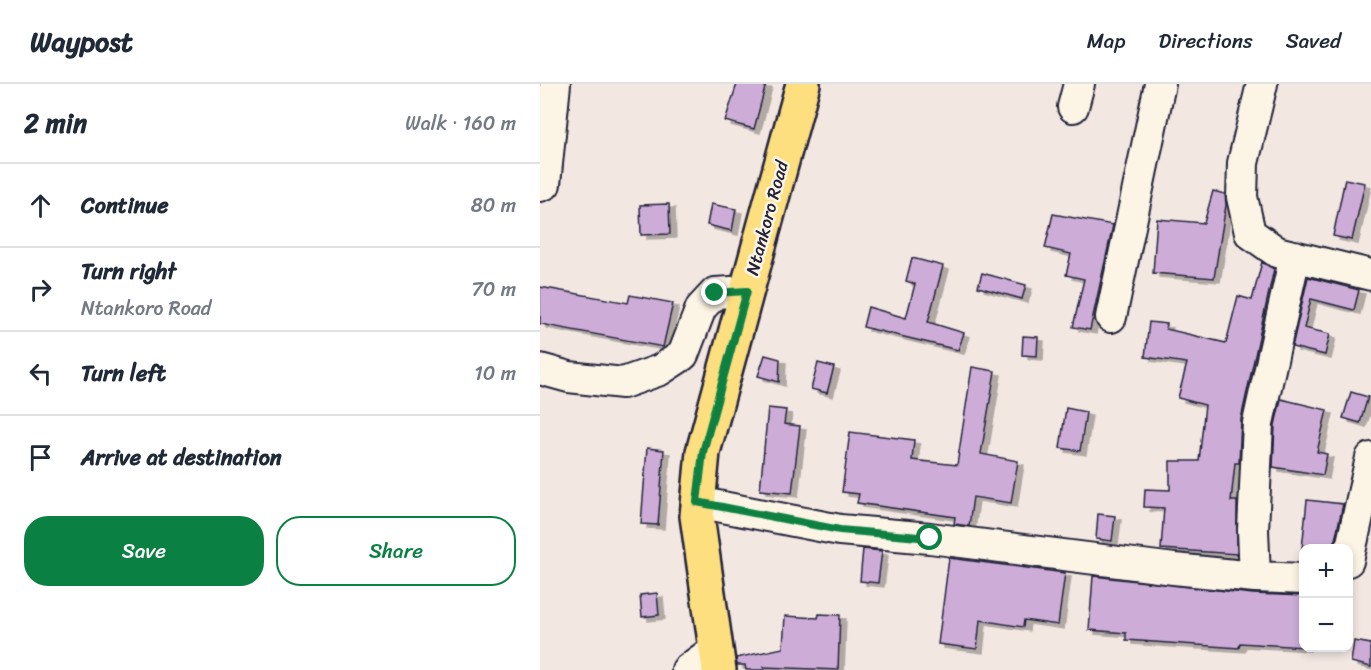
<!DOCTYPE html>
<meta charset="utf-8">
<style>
:root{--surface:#fff;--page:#f2f2f3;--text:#1f2937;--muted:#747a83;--line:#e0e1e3;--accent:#0b8043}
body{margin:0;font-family:Sriracha,sans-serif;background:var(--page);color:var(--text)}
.controls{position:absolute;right:18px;bottom:18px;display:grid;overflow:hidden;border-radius:12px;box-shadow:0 3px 9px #0003}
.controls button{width:54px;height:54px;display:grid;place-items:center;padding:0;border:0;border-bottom:2px solid var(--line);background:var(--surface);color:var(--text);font:30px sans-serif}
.stop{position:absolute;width:18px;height:18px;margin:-14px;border:4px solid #0b8043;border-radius:50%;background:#fff}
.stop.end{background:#0b8043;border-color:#fff;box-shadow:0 2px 6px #0008}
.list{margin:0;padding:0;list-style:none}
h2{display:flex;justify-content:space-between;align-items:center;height:78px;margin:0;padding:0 24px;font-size:26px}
h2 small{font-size:20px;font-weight:400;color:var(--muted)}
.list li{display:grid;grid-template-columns:39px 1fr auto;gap:18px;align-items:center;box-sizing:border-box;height:84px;padding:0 24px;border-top:2px solid var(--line)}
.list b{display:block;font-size:22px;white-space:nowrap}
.list p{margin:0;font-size:20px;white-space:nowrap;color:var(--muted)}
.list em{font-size:20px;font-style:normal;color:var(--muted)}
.actions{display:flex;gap:12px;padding:18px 24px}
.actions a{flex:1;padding:14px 0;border:2px solid var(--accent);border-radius:24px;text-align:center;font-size:21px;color:var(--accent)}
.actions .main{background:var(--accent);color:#fff}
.icon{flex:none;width:33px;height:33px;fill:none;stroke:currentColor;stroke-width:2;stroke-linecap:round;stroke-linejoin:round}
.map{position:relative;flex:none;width:831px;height:586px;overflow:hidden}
header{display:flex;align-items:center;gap:36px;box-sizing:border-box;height:84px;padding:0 30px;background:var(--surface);border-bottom:2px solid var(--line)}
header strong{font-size:28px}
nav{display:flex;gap:33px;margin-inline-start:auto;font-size:21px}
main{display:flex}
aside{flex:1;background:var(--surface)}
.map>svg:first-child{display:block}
.building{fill:#cdadd8;stroke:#22223b;stroke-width:1.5;filter:url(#shadow)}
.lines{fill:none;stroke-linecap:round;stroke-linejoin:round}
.minor-casing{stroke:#22223b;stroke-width:34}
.major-casing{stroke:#22223b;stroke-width:38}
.minor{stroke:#fcf5e5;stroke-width:30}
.major{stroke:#fddf80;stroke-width:33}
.route{stroke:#0b8043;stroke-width:8}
.labels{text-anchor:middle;stroke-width:5;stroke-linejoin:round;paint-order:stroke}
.street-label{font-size:18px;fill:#22223b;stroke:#fcf5e5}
</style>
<header>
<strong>Waypost</strong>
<nav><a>Map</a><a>Directions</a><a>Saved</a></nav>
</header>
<main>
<aside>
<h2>2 min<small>Walk · 160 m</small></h2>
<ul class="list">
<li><svg class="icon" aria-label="ahead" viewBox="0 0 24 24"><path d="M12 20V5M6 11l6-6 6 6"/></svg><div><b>Continue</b></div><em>80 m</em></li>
<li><svg class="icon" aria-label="right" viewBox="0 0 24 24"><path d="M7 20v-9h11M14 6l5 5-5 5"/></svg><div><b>Turn right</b><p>Ntankoro Road</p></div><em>70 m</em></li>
<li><svg class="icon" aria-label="left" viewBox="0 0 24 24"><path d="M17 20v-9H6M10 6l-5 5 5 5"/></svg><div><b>Turn left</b></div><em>10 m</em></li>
<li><svg class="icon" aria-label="arrive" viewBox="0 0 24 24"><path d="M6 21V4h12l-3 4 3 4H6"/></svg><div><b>Arrive at destination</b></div></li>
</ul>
<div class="actions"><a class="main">Save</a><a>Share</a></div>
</aside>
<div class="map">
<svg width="831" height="586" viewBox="0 0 831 586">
<defs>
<filter id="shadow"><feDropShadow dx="6" dy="4" stdDeviation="0" flood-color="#0004"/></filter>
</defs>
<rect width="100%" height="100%" fill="#f3e7e2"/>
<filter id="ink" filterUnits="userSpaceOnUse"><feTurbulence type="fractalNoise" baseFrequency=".0167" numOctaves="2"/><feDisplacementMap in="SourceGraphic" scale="12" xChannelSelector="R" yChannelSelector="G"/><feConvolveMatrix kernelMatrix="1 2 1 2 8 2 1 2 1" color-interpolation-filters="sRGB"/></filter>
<g filter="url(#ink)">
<!-- building -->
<path class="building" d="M 197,0 L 226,0 L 214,45 L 185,37 Z
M 805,95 L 825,99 L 812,156 L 793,152 Z
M 673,107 L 685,110 L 686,121 L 674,194 L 613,189 L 617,135 L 664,139 Z
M 129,120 L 130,150 L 101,151 L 100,121 Z
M 171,120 L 196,125 L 192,147 L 167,141 Z
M 513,130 L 573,141 L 550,246 L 533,243 L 544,195 L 526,191 L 531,170 L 505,164 Z
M 372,174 L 403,182 L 388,238 L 424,249 L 418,266 L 323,243 L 328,223 L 366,234 L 375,200 L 366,197 Z
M 722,178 L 734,185 L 701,335 L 699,379 L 695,379 L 691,417 L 697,417 L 697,470 L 621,465 L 624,424 L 604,423 L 605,405 L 630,406 L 630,377 L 659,377 L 665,321 L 638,314 L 647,279 L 605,273 L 609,238 L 627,240 L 626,245 L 686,259 L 698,212 L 712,216 Z
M 442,189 L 486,201 L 482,215 L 438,203 Z
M 768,193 L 819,206 L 814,226 L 771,215 L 764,244 L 790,250 L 785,271 L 752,263 Z
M 0,203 L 88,219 L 90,211 L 133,219 L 123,263 L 0,240 Z
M 483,252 L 498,253 L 497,272 L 482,271 Z
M 225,271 L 240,275 L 239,298 L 218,292 Z
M 278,279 L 294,283 L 287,309 L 271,305 Z
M 432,283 L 455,287 L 441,370 L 478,377 L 471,419 L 433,413 L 429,442 L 414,440 L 415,433 L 317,419 L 319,410 L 302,408 L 310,348 L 374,356 L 372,376 L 417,381 Z
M 811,308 L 828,313 L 820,339 L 803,334 Z
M 741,315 L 787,326 L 777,368 L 787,370 L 783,391 L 733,383 L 735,341 Z
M 228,324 L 246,326 L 244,340 L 260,342 L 252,409 L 220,406 Z
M 526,324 L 546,328 L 540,367 L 520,364 Z
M 107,364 L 124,366 L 118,441 L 101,440 Z
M 767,416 L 803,420 L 793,465 L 762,465 Z
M 558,430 L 575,432 L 572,457 L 556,455 Z
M 323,465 L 342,467 L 338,499 L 320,497 Z
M 409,474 L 525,489 L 518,541 L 484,536 L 483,543 L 440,536 L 437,565 L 398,560 Z
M 553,492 L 713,510 L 764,512 L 764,563 L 700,559 L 699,564 L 586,556 L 586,549 L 549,546 Z
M 117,509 L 119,531 L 102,533 L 100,511 Z
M 279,530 L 300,531 L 298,586 L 224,583 L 225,586 L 206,586 L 205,581 L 197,581 L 196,574 L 243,564 L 245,532 L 278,534 Z
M 814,557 L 831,560 L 831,583 L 811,578 Z"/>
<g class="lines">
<!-- minor casing -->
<g class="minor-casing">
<path id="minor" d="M 722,0 L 703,79 L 702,113 L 710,149 L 737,168 L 831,191
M 533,23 L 539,0
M 0,102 L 5,100 L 15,0
M 571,233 L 620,0
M 0,285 L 29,293 L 83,299 L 120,286 L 143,271 L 161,224 L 175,209 L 207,207
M 157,418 L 300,446 L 390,454 L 634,485 L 715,493 L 764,495
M 808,477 L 831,374
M 715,493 L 713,446 L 718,339 L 755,172
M 147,586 L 174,566"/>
</g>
<!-- major casing -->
<g class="major-casing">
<path id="major" d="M 179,586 L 157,432 L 163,368 L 263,0"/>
</g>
<!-- minor -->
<use href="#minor" class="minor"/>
<!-- major -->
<use href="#major" class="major"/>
</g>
</g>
<g class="lines" filter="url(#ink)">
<!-- route -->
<path class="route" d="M 175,209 L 207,207 L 163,368 L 157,418 L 300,446 L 390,454"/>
</g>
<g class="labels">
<!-- street labels -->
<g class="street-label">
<text transform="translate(227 134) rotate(-75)" y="6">Ntankoro Road</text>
</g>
</g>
</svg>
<div class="controls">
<button>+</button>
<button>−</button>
</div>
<div class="stop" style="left:390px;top:454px"></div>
<div class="stop end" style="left:175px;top:209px"></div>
</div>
</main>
